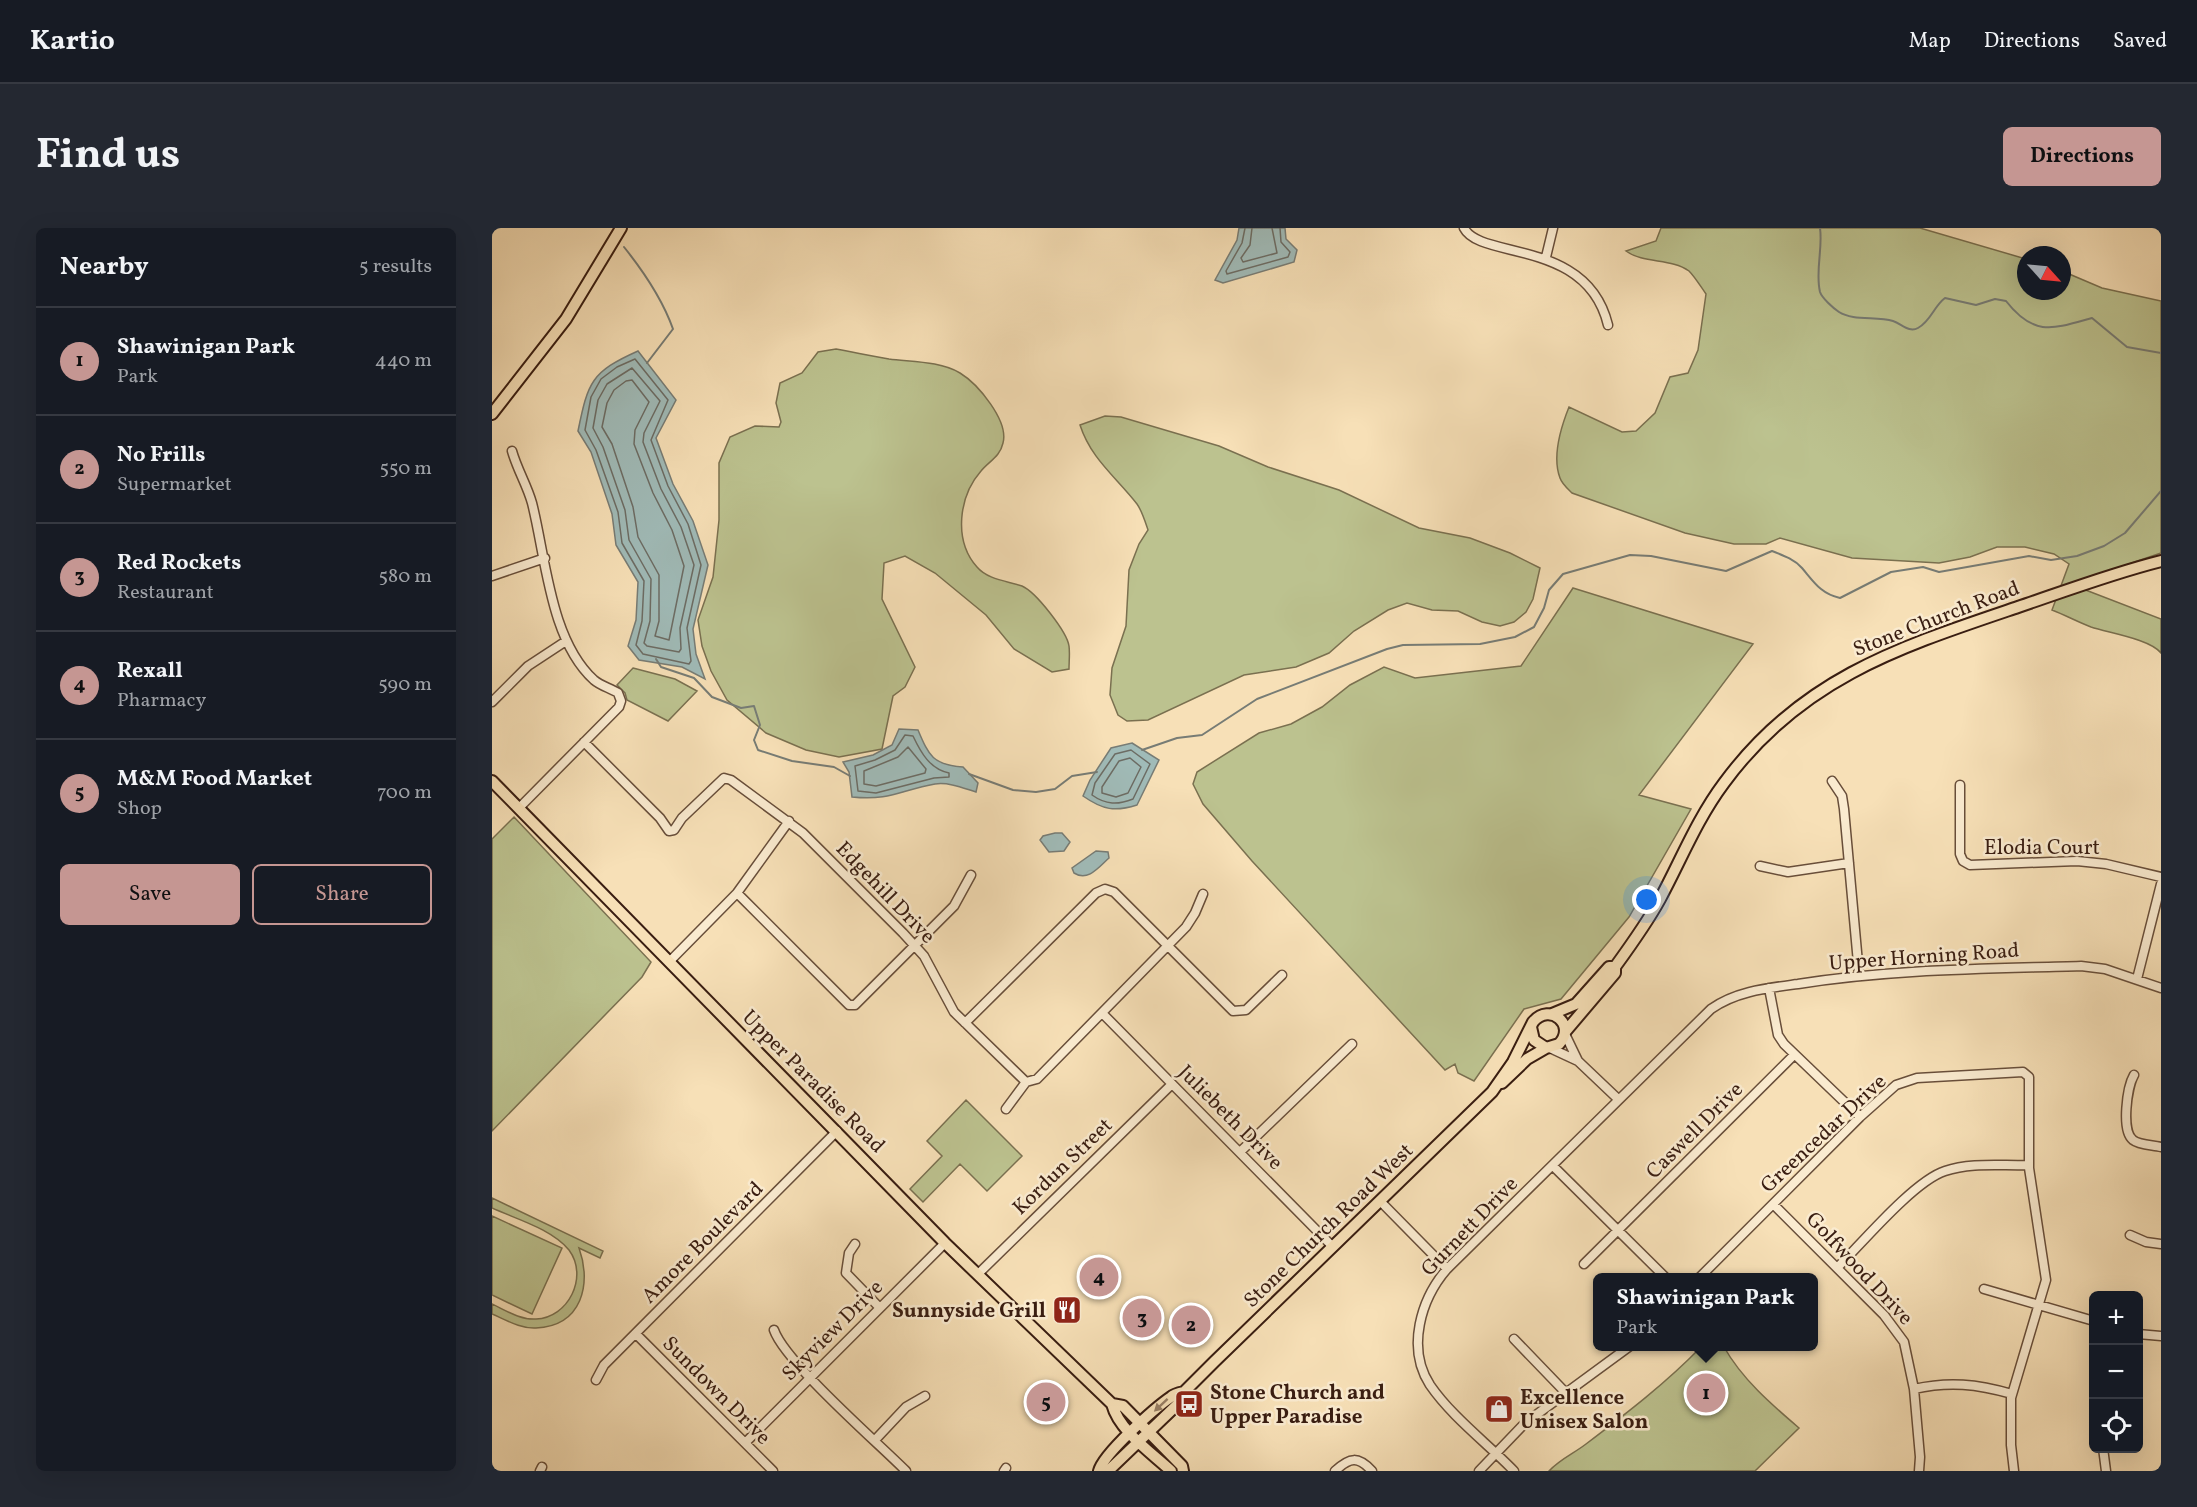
<!DOCTYPE html>
<meta charset="utf-8">
<style>
:root{--surface:#171b24;--page:#242831;--text:#f1f3f6;--muted:#9ea1a6;--line:#363941;--accent:#c59692}
body{margin:0;font-family:Vollkorn,serif;background:var(--page);color:var(--text)}
.controls{position:absolute;right:18px;bottom:18px;display:grid;overflow:hidden;border-radius:9px;box-shadow:0 6px 24px #0002}
.controls button{width:54px;height:54px;display:grid;place-items:center;padding:0;border:0;border-bottom:2px solid var(--line);background:var(--surface);color:var(--text);font:30px sans-serif}
.compass{position:absolute;left:1525px;top:18px;width:54px;height:54px;border-radius:50%;background:var(--surface);box-shadow:0 6px 24px #0002;rotate:117deg}
.you{position:absolute;left:1155px;top:672px;width:21px;height:21px;margin:-15px;border:4px solid #fff;border-radius:50%;background:#1a73e8;box-shadow:0 0 0 9px #1a73e833}
.badge{display:grid;place-items:center;width:39px;height:39px;border-radius:50%;background:var(--accent);color:#111;font-size:20px;font-weight:700}
.pin{position:absolute;translate:-50% -50%;border:3px solid #fff;box-shadow:0 2px 6px #0006}
.popup{position:absolute;left:1101px;top:1045px;width:225px;height:78px;box-sizing:border-box;display:grid;place-content:center;border-radius:9px;background:var(--surface);filter:drop-shadow(0 2px 4px #0005);font-size:20px;white-space:nowrap;color:var(--muted)}
.popup b{font-size:22px;color:var(--text)}
.popup::after{content:'';position:absolute;left:50%;top:100%;margin-left:-12px;border:12px solid transparent;border-top-color:var(--surface)}
.list{margin:0;padding:0;list-style:none}
h2{display:flex;justify-content:space-between;align-items:center;height:78px;margin:0;padding:0 24px;font-size:26px}
h2 small{font-size:20px;font-weight:400;color:var(--muted)}
.list li{display:grid;grid-template-columns:39px 1fr auto;gap:18px;align-items:center;box-sizing:border-box;height:108px;padding:0 24px;border-top:2px solid var(--line)}
.list b{display:block;font-size:22px;white-space:nowrap}
.list p{margin:0;font-size:20px;white-space:nowrap;color:var(--muted)}
.list em{font-size:20px;font-style:normal;color:var(--muted)}
.actions{display:flex;gap:12px;padding:18px 24px}
.actions a{flex:1;padding:14px 0;border:2px solid var(--accent);border-radius:9px;text-align:center;font-size:21px;color:var(--accent)}
.actions .main{background:var(--accent);color:#111}
.icon{flex:none;width:33px;height:33px;fill:none;stroke:currentColor;stroke-width:2;stroke-linecap:round;stroke-linejoin:round}
.map{position:relative;flex:none;width:1669px;height:1243px;overflow:hidden;border-radius:9px}
header{display:flex;align-items:center;gap:36px;box-sizing:border-box;height:84px;padding:0 30px;background:var(--surface);border-bottom:2px solid var(--line)}
header strong{font-size:28px}
nav{display:flex;gap:33px;margin-inline-start:auto;font-size:21px}
.intro{display:flex;align-items:center;justify-content:space-between;box-sizing:border-box;height:144px;padding:0 36px}
h1{margin:0;font-size:42px}
.button{padding:15px 27px;border-radius:9px;background:var(--accent);color:#111;font-size:21px;font-weight:700}
main{display:flex;gap:36px;padding:0 36px}
aside{flex:1;background:var(--surface);border-radius:9px;box-shadow:0 6px 24px #0002}
.map>svg:first-child{display:block}
.green{fill:#bcc28f;stroke:#7a7050;stroke-width:1.5}
.water{fill:#a0bbb8;stroke:#777c75;stroke-width:1.5}
.lines{fill:none;stroke-linecap:round;stroke-linejoin:round}
.shore{stroke:#6c6c64;stroke-width:1.5}
.stream{stroke:#777c75;stroke-width:2}
.minor-casing{stroke:#684e3a;stroke-width:11}
.major-casing{stroke:#391d11;stroke-width:14}
.minor{stroke:#faebd0;stroke-width:8}
.major{stroke:#f7e0b7;stroke-width:10}
.oneway{fill:#987e64}
.labels{text-anchor:middle;stroke-width:5;stroke-linejoin:round;paint-order:stroke}
.street-label{font-size:21px;fill:#391d11;stroke:#faebd0}
.poi-label{font-size:21px;font-weight:bold;fill:#391d11;stroke:#faebd0;text-anchor:start}
</style>
<header>
<strong>Kartio</strong>
<nav><a>Map</a><a>Directions</a><a>Saved</a></nav>
</header>
<div class="intro"><h1>Find us</h1><a class="button">Directions</a></div>
<main>
<aside>
<h2>Nearby<small>5 results</small></h2>
<ul class="list">
<li><span class="badge">1</span><div><b>Shawinigan Park</b><p>Park</p></div><em>440 m</em></li>
<li><span class="badge">2</span><div><b>No Frills</b><p>Supermarket</p></div><em>550 m</em></li>
<li><span class="badge">3</span><div><b>Red Rockets</b><p>Restaurant</p></div><em>580 m</em></li>
<li><span class="badge">4</span><div><b>Rexall</b><p>Pharmacy</p></div><em>590 m</em></li>
<li><span class="badge">5</span><div><b>M&amp;M Food Market</b><p>Shop</p></div><em>700 m</em></li>
</ul>
<div class="actions"><a class="main">Save</a><a>Share</a></div>
</aside>
<div class="map">
<svg width="1669" height="1243" viewBox="0 0 1669 1243">
<rect width="100%" height="100%" fill="#f7e0b7"/>
<filter id="stains"><feTurbulence type="fractalNoise" baseFrequency=".00333" numOctaves="4"/><feColorMatrix values="0 0 0 0 .2 0 0 0 0 .09 0 0 0 0 .02 0 0 0 .5 -.17"/></filter>
<radialGradient id="worn" r=".72"><stop offset=".6" stop-color="#630" stop-opacity="0"/><stop offset="1" stop-color="#630" stop-opacity=".3"/></radialGradient>
<!-- green -->
<path class="green" d="M 1169,0 L 1428,0 L 1534,31 L 1534,63 L 1570,63 L 1570,43 L 1610,60 L 1669,73 L 1669,325 L 1578,356 L 1669,391 L 1669,425 C 1658,411 1617,405 1599,399 C 1586,394 1573,387 1560,382 L 1577,336 L 1562,326 L 1533,319 L 1505,319 L 1478,329 L 1447,335 L 1360,330 L 1288,310 L 1274,316 L 1242,316 L 1193,305 L 1080,265 C 1076,261 1070,256 1068,250 C 1060,229 1069,199 1077,179 L 1130,204 L 1144,203 L 1163,185 L 1178,149 L 1196,145 L 1206,122 L 1214,66 C 1209,59 1203,49 1197,43 C 1179,30 1152,36 1134,23 L 1164,13 Z
M 344,121 C 361,124 379,128 397,131 C 419,134 448,133 468,145 C 486,156 517,193 511,215 C 508,229 497,233 489,243 C 467,268 461,312 485,339 C 496,352 516,353 530,358 C 544,364 575,404 577,418 C 578,425 577,433 577,441 L 560,444 L 522,421 L 494,387 L 443,345 L 413,328 L 392,335 L 390,371 L 423,439 L 413,459 L 401,468 L 390,521 L 347,529 L 314,522 L 274,505 L 235,472 L 219,443 L 210,418 L 206,392 L 221,349 L 227,292 L 227,235 L 238,209 L 263,198 L 287,199 L 289,194 L 284,175 L 288,155 L 310,145 L 326,124 Z
M 613,188 L 629,189 L 727,218 L 776,239 L 847,262 L 927,300 L 978,310 L 1018,325 L 1048,340 L 1041,371 L 1034,384 L 1022,394 L 1008,398 L 990,394 L 966,383 L 940,382 L 915,375 L 896,382 L 862,403 L 837,425 L 804,439 L 752,447 L 656,492 L 635,493 L 626,487 L 618,467 L 620,440 L 634,398 L 637,342 L 647,316 L 656,302 C 653,293 650,283 645,276 C 624,249 599,231 588,197 Z
M 1081,360 L 1261,416 L 1147,567 L 1199,581 L 1137,689 L 1069,771 L 1032,781 L 982,853 L 966,845 L 963,836 L 953,842 L 760,633 L 711,576 L 701,556 L 705,544 L 767,505 L 799,496 L 830,479 L 858,457 L 892,439 L 923,450 L 1029,438 Z
M 141,440 L 183,451 L 205,463 L 176,493 L 135,472 L 133,465 L 125,457 Z
M 22,589 L 159,734 L 150,749 L 0,903 L 0,611 Z
M 474,872 L 530,928 L 495,963 L 468,936 L 431,974 L 418,961 L 450,928 L 435,913 Z
M 0,970 L 111,1023 L 108,1030 L 87,1020 C 100,1056 90,1098 44,1100 C 29,1101 14,1092 0,1086 L 0,1076 C 13,1082 28,1092 44,1091 C 76,1090 97,1049 77,1022 C 60,1001 24,991 0,980 Z
M 0,988 L 70,1020 L 40,1086 L 0,1067 Z
M 1209,1119 L 1232,1119 C 1250,1151 1279,1176 1307,1200 L 1263,1243 L 1057,1243 C 1068,1231 1081,1226 1094,1216 C 1135,1185 1174,1155 1209,1119 Z"/>
<!-- water -->
<path class="water" d="M 747,0 L 793,0 L 794,11 L 805,22 L 802,34 L 731,55 L 723,52 L 745,12 Z
M 146,123 L 184,172 L 164,210 L 181,256 L 201,293 L 216,337 L 201,401 L 204,426 L 213,451 L 190,439 L 147,432 L 136,418 L 144,392 L 146,354 L 124,317 L 120,286 L 99,224 L 86,203 C 96,154 99,144 146,123 Z
M 407,501 L 426,502 C 437,528 441,537 471,539 L 486,555 L 484,564 C 471,560 457,554 443,556 C 409,562 398,573 360,569 L 357,544 L 351,534 L 381,527 L 400,517 Z
M 640,515 L 667,532 L 645,577 C 623,584 611,582 591,568 L 598,552 L 619,520 Z
M 563,605 L 570,605 L 578,614 L 572,623 L 557,624 L 548,612 L 551,608 Z
M 604,623 L 616,624 L 617,630 C 607,639 596,654 582,645 L 580,640 Z"/>
<g class="lines">
<!-- shore -->
<path class="shore" d="M 753,0 L 750,15 L 734,43 L 735,46 L 796,29 L 798,24 L 789,14 L 788,0
M 760,0 L 758,17 L 749,30 L 751,34 L 785,25 L 780,0
M 143,131 L 176,172 L 159,212 L 176,258 L 196,296 L 209,337 L 195,400 L 199,433 L 197,436 L 151,426 L 144,417 L 150,393 L 152,353 L 130,315 L 126,284 L 104,222 L 93,202 L 99,169 L 109,151 L 125,139 Z
M 140,140 L 168,173 L 152,205 L 151,214 L 169,261 L 189,299 L 202,337 L 188,400 L 189,421 L 187,424 L 155,418 L 152,415 L 158,393 L 159,351 L 137,312 L 133,282 L 111,219 L 101,200 L 106,172 L 115,156 Z
M 140,152 L 157,174 L 143,202 L 142,216 L 161,265 L 180,302 L 192,338 L 177,412 L 163,408 L 167,393 L 167,347 L 146,309 L 141,279 L 120,216 L 110,199 L 115,175 L 122,162 L 134,153 Z
M 413,507 L 421,508 C 429,525 438,541 457,545 L 457,549 L 442,550 L 384,565 L 366,563 L 363,538 L 383,532 L 403,522 Z
M 416,519 L 434,541 L 433,545 L 384,558 L 372,556 L 372,543 L 406,529 Z
M 639,522 L 658,536 L 641,571 C 626,577 614,577 600,567 L 603,555 L 623,526 Z
M 638,530 L 649,539 L 636,565 L 624,569 L 610,565 L 610,559 L 627,533 Z"/>
<!-- stream -->
<path class="stream" d="M 1328,0 C 1331,21 1323,43 1328,64 C 1330,70 1341,80 1347,84 C 1361,93 1385,88 1401,93 C 1410,96 1417,105 1426,100 C 1439,93 1442,78 1453,70 L 1484,77 L 1503,71 L 1514,73 C 1542,109 1561,101 1600,90 L 1635,119 L 1669,125
M 132,19 C 152,44 170,70 181,101 L 155,135
M 164,431 L 169,439 L 202,450 L 220,469 L 249,480 L 262,478 L 268,497 L 262,512 L 266,522 L 300,533 L 342,539 L 358,548
M 650,522 L 685,510 L 710,507 L 765,471 L 895,421 L 911,417 L 988,416 L 1023,409 L 1042,399 L 1052,380 L 1057,362 L 1071,346 L 1138,327 L 1159,328 L 1234,343 L 1280,323 C 1290,327 1302,331 1310,340 C 1322,354 1329,366 1348,370 L 1399,344 L 1431,339 L 1447,344 L 1537,328 L 1559,332 L 1585,328 L 1612,318 L 1633,305 L 1669,263
M 477,546 L 521,562 L 544,564 L 563,561 L 580,548 L 605,544"/>
<!-- minor casing -->
<g class="minor-casing">
<path id="minor" d="M 972,0 C 988,32 1095,10 1116,97
M 1054,29 L 1061,0
M 20,223 C 25,241 35,257 40,275 C 54,330 58,412 102,452 C 109,458 118,460 126,465 L 129,473 L 127,479 L 27,580
M 0,348 L 53,330
M 0,474 L 36,438 L 74,413
M 92,514 L 168,590 L 177,603 L 182,602 L 190,590 L 232,550 L 239,552 L 311,605 L 411,705 L 432,728 L 462,784 L 534,854 L 545,851 L 694,699 L 703,685 L 711,666
M 1340,553 L 1350,568 L 1352,581 L 1367,746
M 1468,557 L 1468,626 L 1471,633 L 1478,637 L 1585,633 L 1614,636 L 1669,649
M 1268,638 L 1296,644 L 1357,635
M 245,665 L 357,777 L 363,777 L 462,678 L 479,647
M 177,734 L 245,665 L 297,593
M 1645,751 L 1669,656
M 1277,760 L 1286,807 L 1292,816 L 1368,889
M 611,786 L 841,1019
M 473,795 L 604,665 L 613,661 L 622,664 L 741,783 L 754,782 L 790,747
M 1073,806 L 1086,833
M 1058,820 L 1086,833 L 1126,871
M 1642,847 C 1635,859 1629,903 1641,912 C 1647,917 1661,917 1669,919
M 514,881 L 534,854
M 748,924 L 860,816
M 1061,938 L 1174,1050
M 889,974 L 955,1041
M 1281,976 L 1392,1087 L 1412,1114 L 1422,1161 L 1428,1229 L 1427,1243
M 1638,1007 L 1654,1014 L 1669,1016
M 363,1016 L 357,1025 L 354,1045 L 387,1079
M 1092,1036 L 1302,827
M 1346,1039 C 1370,1015 1422,953 1453,943 C 1479,934 1510,938 1537,937
M 486,1046 L 680,856
M 1207,1050 L 1368,889 L 1404,857 L 1425,850 L 1531,844 L 1537,849 L 1537,940 L 1554,1052 L 1519,1170 L 1519,1217 L 1522,1243
M 1492,1061 L 1602,1093
M 282,1102 C 293,1134 385,1214 414,1243
M 144,1106 L 281,1243
M 1646,1106 L 1669,1108
M 1022,1111 L 1074,1165
M 104,1152 L 112,1137 L 345,903
M 1422,1161 C 1457,1153 1485,1156 1520,1166
M 383,1212 L 414,1179 L 433,1168
M 253,1215 L 453,1015
M 1611,1220 L 1614,1243
M 48,1243 L 50,1239
M 512,1243 L 514,1240
M 843,1243 C 858,1229 866,1228 880,1243
M 987,1243 L 1033,1195 L 1138,1118
M 1022,1243 C 995,1215 960,1189 938,1157 C 914,1120 929,1071 955,1041 L 1219,781 C 1244,763 1276,760 1306,756 C 1400,741 1494,741 1589,738 L 1613,741 L 1669,760"/>
</g>
<!-- major casing -->
<g class="major-casing">
<path id="major" d="M 0,186 L 74,91 L 129,0
M 0,553 L 453,1015 L 620,1176 C 627,1203 660,1225 679,1243
M 1060,786 L 1084,776 L 1117,739 L 1123,739
M 1073,804 L 1123,745 L 1123,739 C 1139,717 1155,695 1168,671 C 1189,632 1205,591 1232,555 C 1309,450 1408,419 1526,379 C 1573,363 1621,345 1669,333
M 1010,855 L 1035,831 L 1054,820
M 620,1176 L 631,1178 L 690,1238 L 691,1243
M 607,1243 C 611,1226 663,1180 679,1169 C 682,1166 687,1165 692,1164
M 616,1243 L 688,1174 L 692,1164 L 722,1134 L 1000,864 L 1021,834 L 1041,794 C 1058,774 1085,797 1067,816 L 1054,820 L 1042,812 L 1039,799"/>
</g>
<!-- minor -->
<use href="#minor" class="minor"/>
<!-- major -->
<use href="#major" class="major"/>
</g>
<!-- one-way arrows -->
<defs><path id="oneway-solid" d="M-6-.8H1V-3.2L6.5 0L1 3.2V.8H-6Z" transform="scale(1.5)"/></defs>
<use class="oneway" href="#oneway-solid" transform="translate(669 1177) rotate(137)"/>
<!-- icons -->
<defs>
<g id="restaurant-square" transform="scale(1.5)"><rect x="-9" y="-9" width="18" height="18" rx="4" fill="#8f2418" stroke="#faebd0"/><path d="M-5-6h1v4h1v-4h1v4h1v-4h1v5L-1.5 .5V6h-2V.5L-5-1ZM5-6V6H3V1.5H1.5Q1.5-4 5-6Z" fill="#fff"/></g>
<g id="bus-square" transform="scale(1.5)"><rect x="-9" y="-9" width="18" height="18" rx="4" fill="#8f2418" stroke="#faebd0"/><path d="M-5-6H5V4H4V6H2V4H-2V6H-4V4H-5ZM-3.5-4V0h7V-4ZM-3.5 1.2v1.5H-2V1.2ZM2 1.2v1.5H3.5V1.2Z" fill="#fff"/></g>
<g id="shop-square" transform="scale(1.5)"><rect x="-9" y="-9" width="18" height="18" rx="4" fill="#8f2418" stroke="#faebd0"/><path d="M-5-2.5h2.3a2.7 3.5 0 0 1 5.4 0H5L5.5 6h-11ZM-1.5-2.5h3a1.5 2.3 0 0 0-3 0Z" fill="#fff"/></g>
</defs>
<g fill-rule="evenodd">
<use href="#restaurant-square" x="575" y="1082"/>
<use href="#bus-square" x="697" y="1176"/>
<use href="#shop-square" x="1007" y="1181"/>
</g>
<g class="labels">
<!-- street labels -->
<g class="street-label">
<text transform="translate(1444 390) rotate(-21)" y="7">Stone Church Road</text>
<text x="1550" y="626">Elodia Court</text>
<text transform="translate(394 664) rotate(46)" y="7">Edgehill Drive</text>
<text transform="translate(1432 728) rotate(-4)" y="7">Upper Horning Road</text>
<text transform="translate(322 853) rotate(45)" y="7">Upper Paradise Road</text>
<text transform="translate(739 889) rotate(45)" y="7">Juliebeth Drive</text>
<text transform="translate(1202 902) rotate(-45)" y="7">Caswell Drive</text>
<text transform="translate(1331 905) rotate(-43)" y="7">Greencedar Drive</text>
<text transform="translate(570 938) rotate(-44)" y="7">Kordun Street</text>
<text transform="translate(836 997) rotate(-44)" y="7">Stone Church Road West</text>
<text transform="translate(977 998) rotate(-46)" y="7">Gurnett Drive</text>
<text transform="translate(210 1014) rotate(-45)" y="7">Amore Boulevard</text>
<text transform="translate(1368 1040) rotate(47)" y="7">Golfwood Drive</text>
<text transform="translate(340 1102) rotate(-45)" y="7">Skyview Drive</text>
<text transform="translate(225 1162) rotate(45)" y="7">Sundown Drive</text>
</g>
<!-- poi labels -->
<g class="poi-label">
<text x="554" y="1089" text-anchor="end">Sunnyside Grill</text>
<text x="718" y="1171">Stone Church and<tspan x="718" dy="24">Upper Paradise</tspan></text>
<text x="1028" y="1176">Excellence<tspan x="1028" dy="24">Unisex Salon</tspan></text>
</g>
</g>
<rect width="100%" height="100%" filter="url(#stains)"/>
<rect width="100%" height="100%" fill="url(#worn)"/>
</svg>
<div class="controls">
<button>+</button>
<button>−</button>
<button><svg class="icon" aria-label="locate" viewBox="0 0 24 24"><circle cx="12" cy="12" r="6"/><path d="M12 2v4M12 18v4M2 12h4M18 12h4"/></svg></button>
</div>
<svg class="compass" viewBox="-18 -18 36 36"><path d="M0-13l5 13h-10z" fill="#e53935"/><path d="M0 13l5-13h-10z" fill="#9ea1a6"/></svg>
<div class="you"></div>
<div class="pin badge" style="left:1214px;top:1165px">1</div>
<div class="popup"><b>Shawinigan Park</b>Park</div>
<div class="pin badge" style="left:699px;top:1097px">2</div>
<div class="pin badge" style="left:650px;top:1090px">3</div>
<div class="pin badge" style="left:607px;top:1049px">4</div>
<div class="pin badge" style="left:554px;top:1174px">5</div>
</div>
</main>
